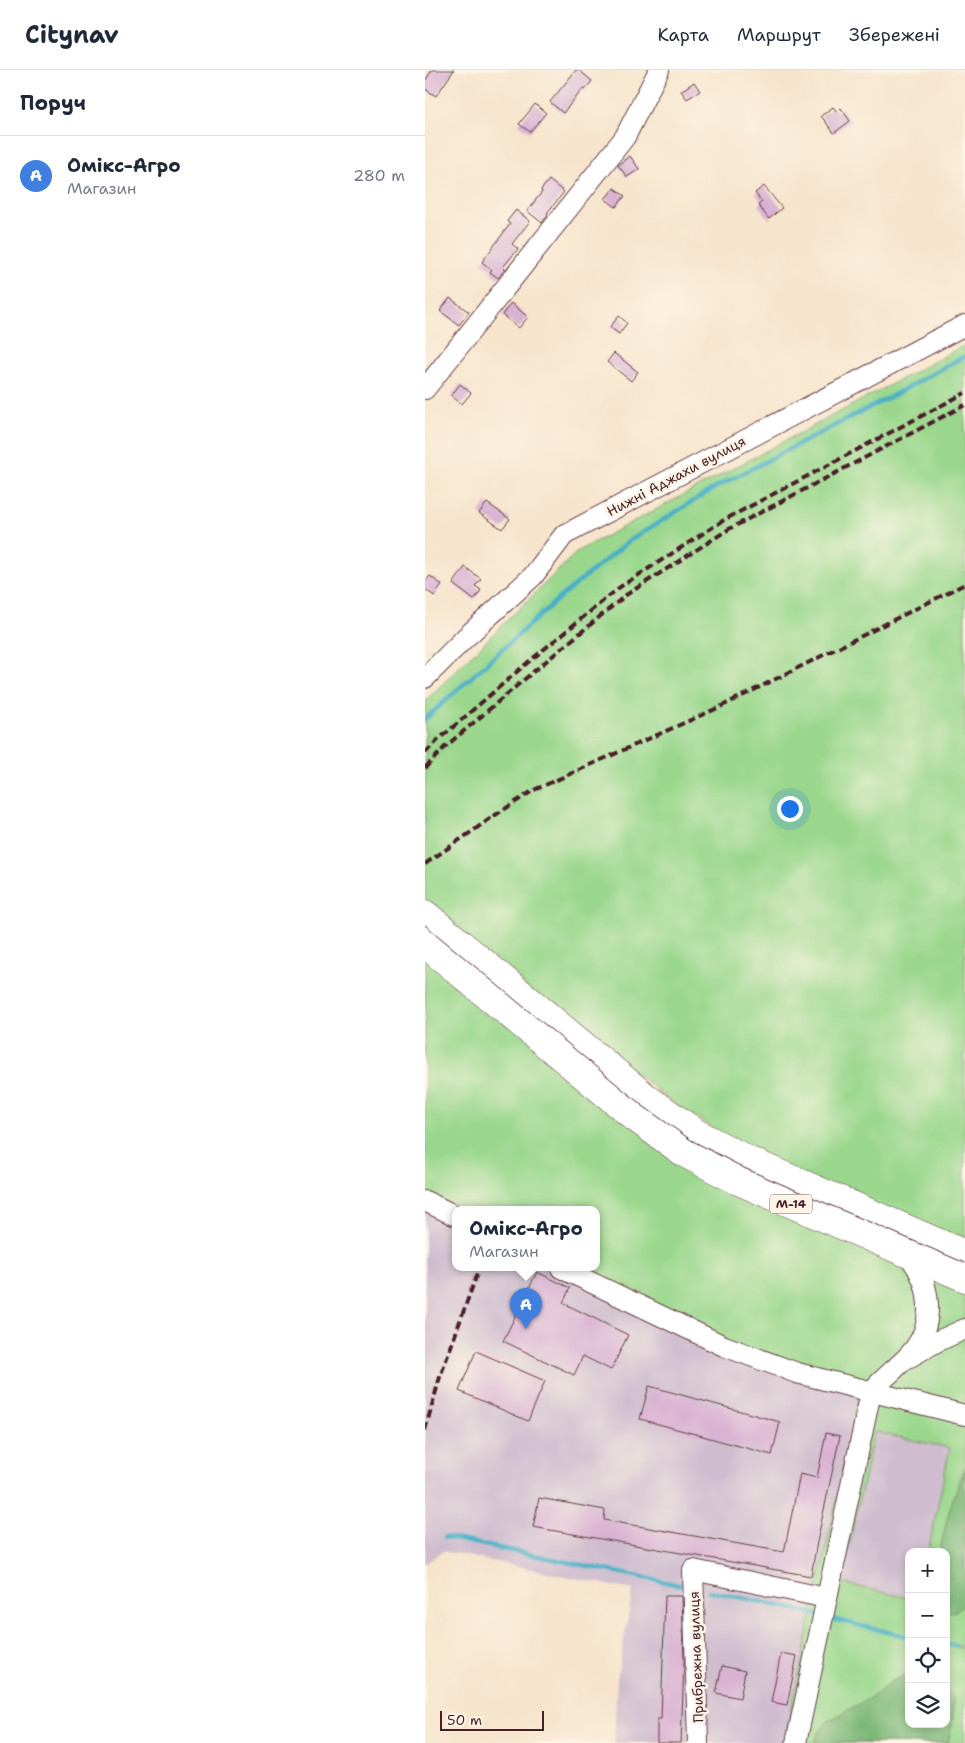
<!DOCTYPE html>
<html lang="uk">
<meta charset="utf-8">
<style>
:root{--surface:#fff;--page:#f6f6f7;--text:#1f2937;--muted:#747a83;--line:#e0e1e3;--accent:#1f6fb2}
body{margin:0;font-family:"Shantell Sans",sans-serif;background:var(--page);color:var(--text)}
.controls{position:absolute;right:15px;bottom:15px;display:grid;overflow:hidden;border-radius:10px;box-shadow:0 2px 8px #0003}
.controls button{width:45px;height:45px;display:grid;place-items:center;padding:0;border:0;border-bottom:1px solid var(--line);background:var(--surface);color:var(--text);font:25px sans-serif}
.scale{position:absolute;left:15px;bottom:12px;width:104px;box-sizing:border-box;padding-left:5px;border:2px solid #4a1f2b;border-top:0;font-size:14px;line-height:18px;white-space:nowrap;color:#4a1f2b;-webkit-text-stroke:4px #fcf5e5;paint-order:stroke}
.you{position:absolute;left:364px;top:738px;width:18px;height:18px;margin:-12px;border:4px solid #fff;border-radius:50%;background:#1a73e8;box-shadow:0 0 0 8px #1a73e833}
.badge{display:grid;place-items:center;width:32px;height:32px;border-radius:50%;background:var(--accent);color:#fff;font-size:16px;font-weight:700}
.pin{position:absolute;translate:-50% -41px;filter:drop-shadow(0 1px 2px #0008)}
.pin::after{content:'';position:absolute;top:26px;width:18px;height:15px;background:inherit;clip-path:polygon(0 0,100% 0,50% 100%)}
.popup{position:absolute;left:27px;top:1136px;width:148px;height:65px;box-sizing:border-box;display:grid;place-content:center;border-radius:10px;background:var(--surface);filter:drop-shadow(0 1px 4px #0005);font-size:16px;white-space:nowrap;color:var(--muted)}
.popup b{font-size:19px;color:var(--text)}
.popup::after{content:'';position:absolute;left:50%;top:100%;margin-left:-10px;border:10px solid transparent;border-top-color:var(--surface)}
.list{margin:0;padding:0;list-style:none}
h2{display:flex;justify-content:space-between;align-items:center;height:65px;margin:0;padding:0 20px;font-size:21px}
h2 small{font-size:16px;font-weight:400;color:var(--muted)}
.list li{display:grid;grid-template-columns:32px 1fr auto;gap:15px;align-items:center;box-sizing:border-box;height:80px;padding:0 20px;border-top:1px solid var(--line)}
.list b{display:block;font-size:19px;white-space:nowrap}
.list p{margin:0;font-size:16px;white-space:nowrap;color:var(--muted)}
.list em{font-size:16px;font-style:normal;color:var(--muted)}
.icon{flex:none;width:28px;height:28px;fill:none;stroke:currentColor;stroke-width:2;stroke-linecap:round;stroke-linejoin:round}
.map{position:relative;flex:none;width:540px;height:1673px;overflow:hidden}
header{display:flex;align-items:center;gap:30px;box-sizing:border-box;height:70px;padding:0 25px;background:var(--surface);border-bottom:1px solid var(--line)}
header strong{font-size:24px}
nav{display:flex;gap:28px;margin-inline-start:auto;font-size:18px}
main{display:flex}
aside{flex:1;background:var(--surface)}
.map>svg:first-child{display:block}
.industrial{fill:#cfbdcf}
.green{fill:#9ad78c;stroke:#727b5c;fill-rule:evenodd}
.forest{fill:#7bb878;stroke:#626c52}
.lines{fill:none;stroke-linecap:round;stroke-linejoin:round}
.stream{stroke:#46afc5;stroke-width:4.5}
.building{fill:#d9b2d3}
.minor-casing{stroke:#643d43;stroke-width:22}
.highway-casing{stroke:#643d43;stroke-width:29}
.minor{stroke:#fff;stroke-width:20}
.highway{stroke:#fff;stroke-width:28}
.tram{stroke:#4a1f2b;stroke-width:1}
.rail{stroke:#4a1f2b;stroke-width:4;stroke-dasharray:8 4;stroke-linecap:butt}
.labels{text-anchor:middle;stroke-width:5;stroke-linejoin:round;paint-order:stroke}
.shield{fill:#fcf5e5;stroke:#7f5f63;stroke-width:1}
.shield-label{font-size:12px;font-weight:bold;fill:#4a1f2b}
.street-label{font-size:14px;fill:#4a1f2b;stroke:#fcf5e5}
</style>
<header>
<strong>Citynav</strong>
<nav><a>Карта</a><a>Маршрут</a><a>Збережені</a></nav>
</header>
<main>
<aside>
<h2>Поруч<small></small></h2>
<ul class="list">
<li><span class="badge" style="background:#3f7fe0">A</span><div><b>Омiкс-Агро</b><p>Магазин</p></div><em>280 m</em></li>
</ul>
</aside>
<div class="map">
<svg width="540" height="1673" viewBox="0 0 540 1673">
<rect width="100%" height="100%" fill="#fcf5e5"/>
<filter id="ink" filterUnits="userSpaceOnUse"><feTurbulence type="fractalNoise" baseFrequency=".02" numOctaves="2"/><feDisplacementMap in="SourceGraphic" scale="10" xChannelSelector="R" yChannelSelector="G"/><feConvolveMatrix kernelMatrix="1 2 1 2 8 2 1 2 1" color-interpolation-filters="sRGB"/></filter>
<filter id="wash" filterUnits="userSpaceOnUse"><feTurbulence type="fractalNoise" baseFrequency=".0096" numOctaves="4" result="noise"/><feDisplacementMap in="SourceGraphic" scale="20" xChannelSelector="R" yChannelSelector="G"/><feGaussianBlur stdDeviation="1.12" result="paint"/><feColorMatrix in="noise" values="0 0 0 0 0 0 0 0 0 0 0 0 0 0 0 0 0 1.4 0 .05"/><feComposite in="paint" operator="in"/></filter>
<g filter="url(#wash)">
<rect width="100%" height="100%" fill="#f7e4cc"/>
<!-- industrial -->
<path class="industrial" d="M 0,1137 L 31,1152 L 31,1198 L 124,1198 L 226,1248 L 434,1324 L 359,1673 L 189,1673 L 192,1608 L 208,1520 L 18,1481 L 0,1494 Z
M 449,1361 L 525,1377 L 503,1482 L 484,1482 L 484,1528 L 416,1514 Z"/>
<!-- green -->
<path class="green" d="M 540,275 L 540,1178 L 299,1073 L 0,837 L 0,631 L 153,481 Z
M 0,880 L 540,1214 L 540,1576 L 532,1576 L 540,1580 L 540,1673 L 359,1673 L 434,1325 L 226,1248 L 124,1198 L 171,1198 L 171,1140 L 31,1140 L 0,1137 ZM 449,1362 L 525,1378 L 503,1482 L 521,1482 L 521,1654 L 484,1654 L 484,1528 L 416,1513 Z"/>
<!-- forest -->
<path class="forest" d="M 540,1398 L 540,1533 C 534,1540 530,1543 521,1542 L 521,1482 L 514,1482 L 526,1434 Z
M 484,1604 L 484,1654 L 521,1654 L 521,1616 L 528,1630 L 528,1649 L 523,1673 L 389,1673 L 393,1664 L 403,1651 L 452,1624 L 467,1611 Z"/>
<g class="lines">
<!-- stream -->
<path class="stream" d="M 0,649 L 134,528 L 204,471 L 291,417 L 465,327 L 540,286
M 20,1467 L 255,1515
M 284,1521 L 361,1537 L 393,1545
M 403,1548 L 484,1567
M 521,1574 L 531,1576"/>
</g>
<g id="blocks">
<!-- building -->
<path class="building" d="M 7,0 L 29,0 L 11,26 L 0,19 L 0,11 Z
M 151,0 L 154,0 L 167,11 L 160,20 L 158,19 L 138,43 L 125,32 Z
M 269,12 L 275,21 L 262,29 L 256,21 Z
M 110,34 L 121,43 L 105,62 L 94,54 Z
M 408,37 L 412,42 L 416,38 L 425,51 L 409,63 L 396,46 Z
M 205,86 L 214,99 L 202,107 L 193,95 Z
M 124,110 L 139,122 L 122,143 L 123,144 L 117,153 L 102,141 L 117,122 L 116,120 Z
M 339,116 L 357,138 L 344,149 L 333,135 L 337,132 L 330,123 Z
M 189,118 L 200,126 L 191,137 L 180,129 Z
M 91,140 L 105,151 L 87,174 L 93,179 L 78,197 L 80,199 L 73,208 L 65,202 L 67,200 L 57,192 L 85,154 L 82,151 Z
M 25,228 L 44,242 L 34,255 L 15,241 Z
M 86,233 L 103,247 L 94,258 L 77,245 Z
M 194,246 L 202,253 L 194,264 L 185,257 Z
M 189,283 L 213,302 L 206,311 L 182,292 Z
M 35,314 L 46,323 L 37,334 L 26,326 Z
M 62,433 L 85,449 L 77,459 L 54,443 Z
M 40,497 L 56,509 L 50,516 L 56,520 L 49,530 L 28,514 Z
M 5,506 L 17,515 L 9,526 L 0,519 L 0,512 Z
M 112,1202 L 145,1218 L 138,1233 L 203,1265 L 186,1300 L 158,1286 L 149,1305 L 78,1271 Z
M 51,1281 L 120,1311 L 103,1351 L 34,1321 Z
M 224,1316 L 355,1352 L 347,1385 L 215,1349 Z
M 401,1363 L 415,1366 L 392,1472 L 386,1506 L 108,1457 L 114,1428 L 180,1440 L 179,1450 L 359,1482 L 375,1404 L 392,1408 Z
M 240,1526 L 257,1526 L 259,1592 L 256,1673 L 232,1673 L 232,1649 L 236,1649 Z
M 356,1583 L 372,1586 L 362,1635 L 346,1632 Z
M 297,1596 L 320,1601 L 315,1628 L 291,1623 Z"/>
</g>
</g>
<g filter="url(#ink)">
<use href="#blocks" fill-opacity="0" stroke="#643d43" stroke-width="1"/>
<g class="lines">
<!-- minor casing -->
<g class="minor-casing">
<path id="minor" d="M 0,319 L 200,67 L 234,0
M 0,608 L 40,568 L 108,506 L 139,465 L 540,255
M 0,1131 L 31,1146
M 136,1198 L 299,1276 L 372,1303 L 540,1345
M 485,1287 L 513,1271 L 540,1259
M 273,1673 L 268,1500 L 402,1528
M 371,1673 L 446,1322 C 458,1308 472,1298 485,1284 C 512,1254 507,1211 481,1183"/>
</g>
<!-- highway casing -->
<g class="highway-casing">
<path id="highway" d="M 0,844 L 223,1029 L 271,1063 L 323,1090 L 540,1184
M 0,874 L 209,1047 L 259,1083 L 313,1111 L 540,1208"/>
</g>
<!-- minor -->
<use href="#minor" class="minor"/>
<!-- highway -->
<use href="#highway" class="highway"/>
<!-- tram -->
<path class="tram" d="M 0,855 L 218,1036 L 266,1070 L 319,1098 L 540,1193"/>
<!-- rail -->
<path class="rail" d="M 0,683 L 13,670 L 101,594 L 195,517 L 299,450 L 540,323
M 0,698 L 20,677 L 108,602 L 201,525 L 304,459 L 540,335
M 0,794 L 72,744 L 109,720 L 297,636 L 540,514
M 0,1360 L 15,1307 L 53,1201"/>
</g>
</g>
<g class="labels">
<!-- shield labels -->
<rect class="shield" x="345" y="1124.5" width="42" height="19" rx="4"/>
<g class="shield-label">
<text x="366" y="1138">М-14</text>
</g>
<!-- street labels -->
<g class="street-label">
<text transform="translate(251 406) rotate(-28)" y="5">Нижні Аджахи вулиця</text>
<text transform="translate(271 1587) rotate(-92)" y="5">Прибрежна вулиця</text>
</g>
</g>
</svg>
<div class="controls">
<button>+</button>
<button>−</button>
<button><svg class="icon" aria-label="locate" viewBox="0 0 24 24"><circle cx="12" cy="12" r="6"/><path d="M12 2v4M12 18v4M2 12h4M18 12h4"/></svg></button>
<button><svg class="icon" aria-label="layers" viewBox="0 0 24 24"><path d="M12 4l9 5-9 5-9-5zM3 14l9 5 9-5"/></svg></button>
</div>
<div class="scale">50 m</div>
<div class="you"></div>
<div class="pin badge" style="left:101px;top:1259px;background:#3f7fe0">A</div>
<div class="popup"><b>Омiкс-Агро</b>Магазин</div>
</div>
</main>
